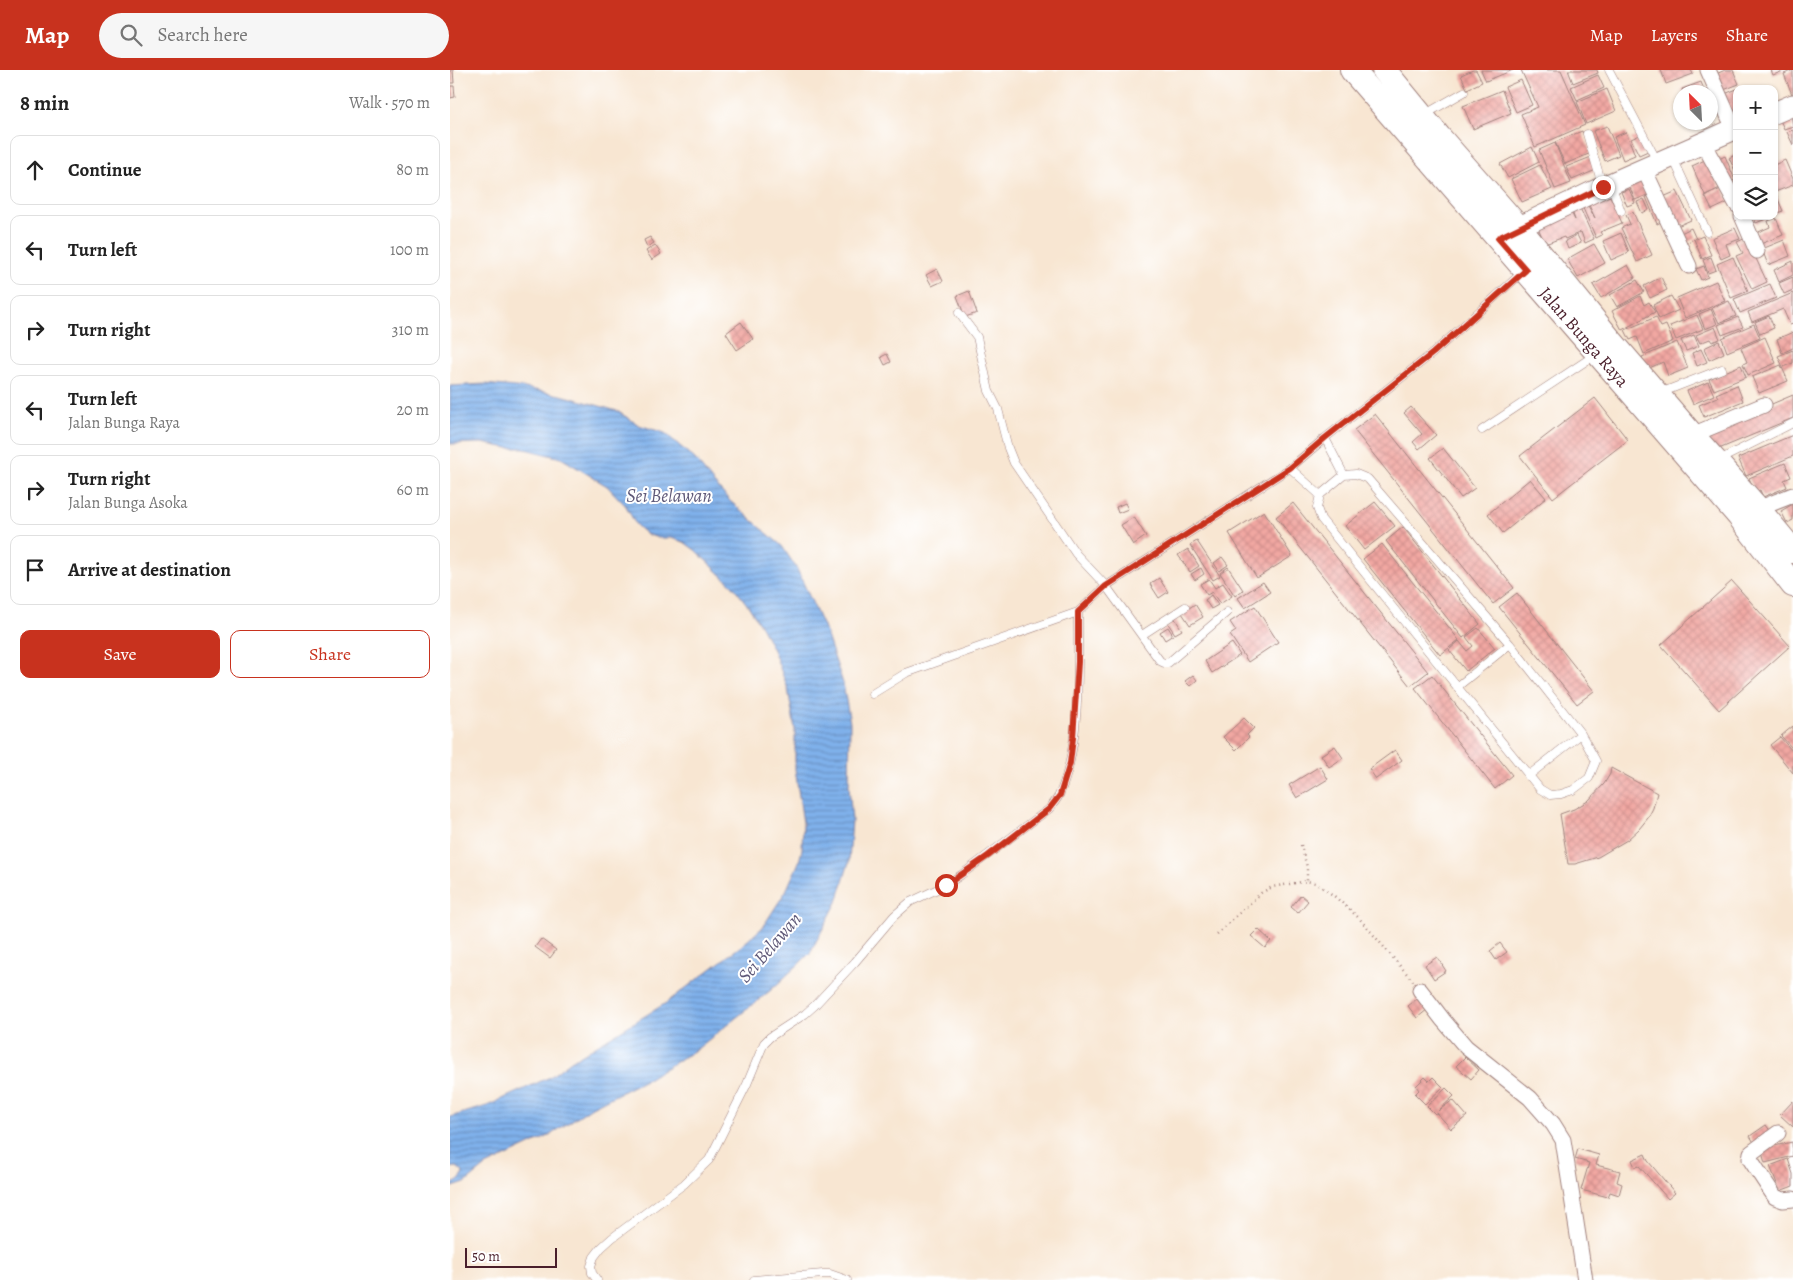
<!DOCTYPE html>
<meta charset="utf-8">
<style>
:root{--surface:#fff;--page:#f6f6f6;--text:#222;--muted:#767676;--line:#e0e0e0;--accent:#c8321e}
body{margin:0;font-family:Alegreya,serif;background:var(--page);color:var(--text)}
.controls{position:absolute;right:15px;top:15px;display:grid;overflow:hidden;border-radius:10px;box-shadow:0 1px 4px #0004}
.controls button{width:45px;height:45px;display:grid;place-items:center;padding:0;border:0;border-bottom:1px solid var(--line);background:var(--surface);color:var(--text);font:25px sans-serif}
.compass{position:absolute;left:1223px;top:15px;width:45px;height:45px;border-radius:50%;background:var(--surface);box-shadow:0 1px 4px #0004;rotate:336deg}
.scale{position:absolute;left:15px;bottom:12px;width:92px;box-sizing:border-box;padding-left:5px;border:2px solid #4a1f2b;border-top:0;font-size:14px;line-height:18px;white-space:nowrap;color:#4a1f2b;-webkit-text-stroke:4px #fff;paint-order:stroke}
.stop{position:absolute;width:15px;height:15px;margin:-11px;border:4px solid #c8321e;border-radius:50%;background:#fff}
.stop.end{background:#c8321e;border-color:#fff;box-shadow:0 1px 5px #0008}
.list{margin:0;padding:0;list-style:none}
h2{display:flex;justify-content:space-between;align-items:center;height:65px;margin:0;padding:0 20px;font-size:21px}
h2 small{font-size:16px;font-weight:400;color:var(--muted)}
.list li{display:grid;grid-template-columns:32px 1fr auto;gap:15px;align-items:center;box-sizing:border-box;height:70px;margin:0 10px 10px;padding:0 10px;border:1px solid var(--line);border-radius:10px}
.list b{display:block;font-size:19px;white-space:nowrap}
.list p{margin:0;font-size:16px;white-space:nowrap;color:var(--muted)}
.list em{font-size:16px;font-style:normal;color:var(--muted)}
.actions{display:flex;gap:10px;padding:15px 20px}
.actions a{flex:1;padding:11px 0;border:1px solid var(--accent);border-radius:10px;text-align:center;font-size:18px;color:var(--accent)}
.actions .main{background:var(--accent);color:#fff}
.icon{flex:none;width:28px;height:28px;fill:none;stroke:currentColor;stroke-width:2;stroke-linecap:round;stroke-linejoin:round}
.map{position:relative;flex:none;width:1343px;height:1210px;overflow:hidden}
header{display:flex;align-items:center;gap:30px;box-sizing:border-box;height:70px;padding:0 25px;background:var(--accent);color:#fff}
header strong{font-size:24px}
nav{display:flex;gap:28px;margin-inline-start:auto;font-size:18px}
.search{width:350px;height:45px;background:var(--page);display:flex;align-items:center;gap:12px;box-sizing:border-box;padding:0 18px;border-radius:28px;color:var(--muted);font-size:19px}
main{display:flex}
aside{flex:1;background:var(--surface)}
.map>svg:first-child{display:block}
.water{fill:url(#water-rules);stroke:#64688b}
.building{fill:url(#building-cross-hatch)}
.lines{fill:none;stroke-linecap:round;stroke-linejoin:round}
.lane-casing{stroke:#a1827e;stroke-width:9}
.street-casing{stroke:#a1827e;stroke-width:17}
.secondary-casing{stroke:#a1827e;stroke-width:23}
.primary-casing{stroke:#a1827e;stroke-width:26}
.path{stroke:#a1827e;stroke-width:2.5;stroke-dasharray:1 4;stroke-linecap:butt}
.lane{stroke:#fff;stroke-width:8}
.street{stroke:#fff;stroke-width:15}
.secondary{stroke:#fff;stroke-width:21}
.primary{stroke:#fff;stroke-width:24}
.route{stroke:#c8321e;stroke-width:6}
.labels{text-anchor:middle;stroke-width:4;stroke-linejoin:round;paint-order:stroke}
.street-label{font-size:18px;fill:#4a1f2b;stroke:#fff}
.water-label{font-size:19px;font-style:italic;fill:#5f5978;stroke:#fff}
</style>
<header>
<strong>Map</strong>
<div class="search"><svg class="icon" aria-label="search" viewBox="0 0 24 24"><circle cx="10" cy="10" r="6"/><path d="M15 15l6 6"/></svg>Search here</div>
<nav><a>Map</a><a>Layers</a><a>Share</a></nav>
</header>
<main>
<aside>
<h2>8 min<small>Walk · 570 m</small></h2>
<ul class="list">
<li><svg class="icon" aria-label="ahead" viewBox="0 0 24 24"><path d="M12 20V5M6 11l6-6 6 6"/></svg><div><b>Continue</b></div><em>80 m</em></li>
<li><svg class="icon" aria-label="left" viewBox="0 0 24 24"><path d="M17 20v-9H6M10 6l-5 5 5 5"/></svg><div><b>Turn left</b></div><em>100 m</em></li>
<li><svg class="icon" aria-label="right" viewBox="0 0 24 24"><path d="M7 20v-9h11M14 6l5 5-5 5"/></svg><div><b>Turn right</b></div><em>310 m</em></li>
<li><svg class="icon" aria-label="left" viewBox="0 0 24 24"><path d="M17 20v-9H6M10 6l-5 5 5 5"/></svg><div><b>Turn left</b><p>Jalan Bunga Raya</p></div><em>20 m</em></li>
<li><svg class="icon" aria-label="right" viewBox="0 0 24 24"><path d="M7 20v-9h11M14 6l5 5-5 5"/></svg><div><b>Turn right</b><p>Jalan Bunga Asoka</p></div><em>60 m</em></li>
<li><svg class="icon" aria-label="arrive" viewBox="0 0 24 24"><path d="M6 21V4h12l-3 4 3 4H6"/></svg><div><b>Arrive at destination</b></div></li>
</ul>
<div class="actions"><a class="main">Save</a><a>Share</a></div>
</aside>
<div class="map">
<svg width="1343" height="1210" viewBox="0 0 1343 1210">
<defs>
<pattern id="water-rules" width="6" height="5" patternUnits="userSpaceOnUse" patternTransform="scale(1.25)"><rect width="6" height="5" fill="#7fb1eb"/><path d="M0 2.5h6" fill="none" stroke="#6a8fbf"/></pattern>
<pattern id="building-cross-hatch" width="8" height="8" patternUnits="userSpaceOnUse" patternTransform="scale(1.25)"><rect width="8" height="8" fill="#f1a7a2"/><path d="M0 0l8 8M0 8l8-8" fill="none" stroke="#d08f8c"/></pattern>
</defs>
<rect width="100%" height="100%" fill="#fff"/>
<filter id="ink" filterUnits="userSpaceOnUse"><feTurbulence type="fractalNoise" baseFrequency=".02" numOctaves="2"/><feDisplacementMap in="SourceGraphic" scale="10" xChannelSelector="R" yChannelSelector="G"/><feConvolveMatrix kernelMatrix="1 2 1 2 8 2 1 2 1" color-interpolation-filters="sRGB"/></filter>
<filter id="wash" filterUnits="userSpaceOnUse"><feTurbulence type="fractalNoise" baseFrequency=".0096" numOctaves="4" result="noise"/><feDisplacementMap in="SourceGraphic" scale="20" xChannelSelector="R" yChannelSelector="G"/><feGaussianBlur stdDeviation="1.12" result="paint"/><feColorMatrix in="noise" values="0 0 0 0 0 0 0 0 0 0 0 0 0 0 0 0 0 1.4 0 .05"/><feComposite in="paint" operator="in"/></filter>
<g filter="url(#wash)">
<rect width="100%" height="100%" fill="#f8e6d2"/>
<!-- water -->
<path class="water" d="M 35,314 L 75,318 L 115,326 L 167,341 L 189,355 L 215,363 L 245,389 L 262,411 L 280,431 L 332,476 L 347,499 L 376,563 L 393,613 L 400,653 L 399,716 L 402,750 L 399,792 L 387,832 L 360,883 L 351,892 L 321,920 L 247,979 L 201,1007 L 142,1037 L 97,1067 L 36,1096 L 15,1113 L 0,1118 L 0,1114 C 7,1113 12,1109 13,1102 L 7,1097 L 0,1098 L 0,1047 L 37,1036 L 100,1007 L 121,991 L 216,933 L 291,876 L 312,858 L 336,821 L 349,792 L 352,779 L 353,753 L 345,699 L 345,659 L 338,619 L 324,582 L 312,558 L 299,537 L 283,516 L 245,480 L 234,472 L 221,468 L 208,468 L 196,464 L 186,455 L 176,436 L 157,416 L 111,388 L 71,378 L 58,378 L 32,373 L 0,374 L 0,316 Z"/>
<g id="blocks">
<!-- building -->
<path class="building" d="M 0,0 L 3,0 L 4,13 L 0,13 Z
M 1023,0 L 1026,0 L 1032,12 L 1017,19 L 1011,5 Z
M 1031,0 L 1063,0 L 1036,11 Z
M 1071,0 L 1111,0 L 1135,55 L 1085,77 L 1071,44 L 1088,37 Z
M 1118,0 L 1147,0 L 1148,3 L 1123,13 Z
M 1211,0 L 1241,0 L 1243,4 L 1216,14 Z
M 1275,0 L 1283,0 L 1289,14 L 1271,21 L 1264,5 Z
M 1321,0 L 1336,0 L 1323,5 Z
M 1343,0 L 1343,27 L 1334,4 Z
M 1148,5 L 1154,18 L 1127,30 L 1121,17 Z
M 1071,10 L 1082,35 L 1066,42 L 1055,17 Z
M 1251,12 L 1255,22 L 1233,22 L 1232,19 Z
M 0,16 L 4,16 L 5,27 L 0,28 Z
M 1157,19 L 1166,41 L 1136,54 L 1127,32 Z
M 1287,19 L 1287,39 L 1278,43 L 1272,25 Z
M 1052,20 L 1061,43 L 1023,59 L 1013,36 Z
M 1341,46 L 1343,56 L 1334,59 L 1330,50 Z
M 1157,56 L 1169,85 L 1155,91 L 1143,61 Z
M 1343,60 L 1343,75 L 1337,62 Z
M 1132,61 L 1141,83 L 1115,94 L 1105,72 Z
M 1176,62 L 1185,85 L 1173,90 L 1164,67 Z
M 1190,65 L 1198,81 L 1189,85 L 1181,69 Z
M 1105,73 L 1121,113 L 1105,119 L 1089,80 Z
M 1082,77 L 1089,92 L 1058,108 L 1050,94 Z
M 1287,84 L 1287,105 L 1279,88 Z
M 1275,86 L 1285,110 L 1277,113 L 1267,90 Z
M 1141,87 L 1146,100 L 1122,110 L 1116,97 Z
M 1257,89 L 1270,118 L 1255,125 L 1242,96 Z
M 1335,90 L 1343,109 L 1343,115 L 1325,122 L 1333,141 L 1324,144 L 1324,95 Z
M 1090,95 L 1102,119 L 1072,132 L 1061,109 Z
M 1194,109 L 1200,124 L 1185,130 L 1179,115 Z
M 1273,118 L 1279,132 L 1262,140 L 1255,126 Z
M 1179,119 L 1185,133 L 1177,136 L 1171,122 Z
M 1227,121 L 1241,150 L 1225,157 L 1211,128 Z
M 1159,124 L 1172,153 L 1150,162 L 1152,165 L 1146,168 L 1132,136 L 1137,134 L 1145,148 L 1138,133 Z
M 1202,124 L 1213,151 L 1207,154 L 1196,127 Z
M 1194,129 L 1199,140 L 1192,143 L 1187,132 Z
M 1130,138 L 1144,169 L 1135,173 L 1131,162 L 1115,169 L 1114,167 L 1095,174 L 1087,155 L 1121,142 L 1125,150 L 1122,141 Z
M 1183,142 L 1202,185 L 1187,192 L 1171,158 L 1180,154 L 1176,145 Z
M 1303,146 L 1323,146 L 1306,153 Z
M 1326,148 L 1333,165 L 1308,175 L 1304,164 L 1320,157 L 1318,151 Z
M 1241,158 L 1246,169 L 1253,166 L 1261,185 L 1252,189 L 1244,169 L 1233,174 L 1229,164 Z
M 1285,158 L 1290,169 L 1276,174 L 1280,185 L 1271,189 L 1262,168 Z
M 1171,163 L 1179,182 L 1161,190 L 1153,171 Z
M 1127,165 L 1131,173 L 1118,179 L 1115,171 Z
M 200,167 L 204,173 L 197,177 L 194,170 Z
M 1298,167 L 1301,178 L 1317,212 L 1302,219 L 1286,186 L 1293,183 L 1287,172 Z
M 1334,170 L 1340,186 L 1318,195 L 1312,179 Z
M 1144,174 L 1155,193 L 1128,208 L 1117,189 Z
M 205,175 L 211,184 L 202,190 L 196,181 Z
M 1261,187 L 1266,200 L 1258,203 L 1253,190 Z
M 1283,187 L 1298,221 L 1281,228 L 1267,194 Z
M 1343,191 L 1343,205 L 1329,212 L 1324,200 Z
M 1178,195 L 1185,208 L 1151,228 L 1143,215 Z
M 1254,196 L 1258,207 L 1251,210 L 1246,199 Z
M 487,199 L 493,211 L 482,216 L 476,205 Z
M 1211,207 L 1217,220 L 1200,228 L 1194,216 Z
M 1343,207 L 1343,220 L 1334,224 L 1329,213 Z
M 1187,210 L 1194,222 L 1167,237 L 1160,225 Z
M 1266,211 L 1275,231 L 1235,248 L 1227,228 Z
M 1320,214 L 1326,228 L 1290,243 L 1284,229 Z
M 519,221 L 527,243 L 515,247 L 507,226 Z
M 1343,223 L 1343,254 L 1340,255 L 1333,239 L 1302,252 L 1298,242 Z
M 1190,226 L 1194,235 L 1199,232 L 1205,242 L 1172,260 L 1162,241 Z
M 1221,226 L 1229,240 L 1209,249 L 1203,235 Z
M 1279,231 L 1286,246 L 1269,253 L 1262,238 Z
M 1261,239 L 1267,254 L 1255,259 L 1249,244 Z
M 1247,245 L 1253,259 L 1226,270 L 1220,256 Z
M 1319,246 L 1324,258 L 1310,264 L 1305,252 Z
M 1206,247 L 1211,257 L 1216,255 L 1223,271 L 1194,284 L 1187,267 L 1180,270 L 1175,260 Z
M 1288,247 L 1293,257 L 1272,265 L 1268,255 Z
M 291,252 L 303,269 L 287,280 L 276,263 Z
M 1304,254 L 1310,268 L 1277,282 L 1272,268 Z
M 1265,257 L 1270,269 L 1262,272 L 1260,269 L 1250,273 L 1246,265 Z
M 1343,262 L 1343,278 L 1332,283 L 1327,269 Z
M 1244,265 L 1249,276 L 1236,281 L 1231,270 Z
M 1315,267 L 1326,293 L 1298,305 L 1293,294 L 1297,292 L 1291,278 Z
M 1269,271 L 1274,283 L 1259,290 L 1254,278 Z
M 1227,272 L 1238,298 L 1218,306 L 1213,292 L 1197,299 L 1192,287 Z
M 1251,279 L 1257,292 L 1247,296 L 1242,283 Z
M 1343,280 L 1343,293 L 1333,297 L 1328,286 Z
M 437,284 L 441,292 L 435,295 L 431,287 Z
M 1291,295 L 1296,307 L 1264,320 L 1259,309 Z
M 1331,295 L 1338,311 L 1309,323 L 1302,307 Z
M 1258,312 L 1264,325 L 1243,334 L 1237,321 Z
M 1287,315 L 1293,331 L 1254,347 L 1249,335 L 1268,327 L 1266,324 Z
M 1343,325 L 1343,348 L 1264,381 L 1256,362 Z
M 1145,328 L 1178,370 L 1103,428 L 1070,386 Z
M 961,337 L 986,365 L 969,379 L 963,372 L 972,364 L 954,343 Z
M 925,344 L 1064,518 L 1043,534 L 904,360 Z
M 1343,365 L 1343,386 L 1296,406 L 1288,388 Z
M 993,378 L 1025,418 L 1011,428 L 980,388 Z
M 1335,393 L 1341,407 L 1334,410 L 1337,417 L 1313,427 L 1310,420 L 1305,422 L 1299,408 Z
M 1080,409 L 1096,428 L 1053,463 L 1038,444 Z
M 925,432 L 945,456 L 914,480 L 895,456 Z
M 675,433 L 678,439 L 668,443 L 666,437 Z
M 843,433 L 978,602 L 960,616 L 826,447 Z
M 1343,434 L 1343,450 L 1337,453 L 1331,441 Z
M 814,441 L 842,486 L 807,508 L 779,463 Z
M 684,447 L 696,466 L 683,475 L 671,455 Z
M 953,457 L 1030,554 L 1013,568 L 936,471 Z
M 747,471 L 770,506 L 763,510 L 740,475 Z
M 932,474 L 1009,570 L 990,585 L 913,489 Z
M 738,479 L 749,496 L 740,502 L 728,485 Z
M 772,487 L 778,495 L 769,501 L 764,493 Z
M 778,497 L 793,520 L 785,526 L 770,503 Z
M 751,498 L 754,504 L 745,510 L 741,504 Z
M 709,508 L 718,522 L 709,528 L 700,514 Z
M 759,509 L 765,518 L 773,513 L 782,526 L 770,534 L 762,522 L 757,525 L 750,514 Z
M 1282,511 L 1340,576 L 1269,640 L 1211,575 Z
M 813,512 L 820,522 L 795,538 L 788,528 Z
M 1067,523 L 1144,621 L 1127,634 L 1049,537 Z
M 761,525 L 768,535 L 761,539 L 755,530 Z
M 745,534 L 753,547 L 740,555 L 732,543 Z
M 805,536 L 828,572 L 798,592 L 780,565 L 786,561 L 780,552 Z
M 724,547 L 732,560 L 725,564 L 717,552 Z
M 718,557 L 723,565 L 715,570 L 710,562 Z
M 1028,558 L 1045,578 L 1016,601 L 999,580 L 1009,571 L 1017,581 L 1023,576 L 1016,567 Z
M 782,573 L 790,585 L 762,603 L 755,591 Z
M 743,605 L 747,610 L 740,616 L 735,611 Z
M 982,605 L 1062,705 L 1045,719 L 965,618 Z
M 794,648 L 804,658 L 797,665 L 799,667 L 786,680 L 773,667 Z
M 1343,656 L 1343,679 L 1331,666 Z
M 1330,667 L 1343,682 L 1343,703 L 1320,675 Z
M 885,676 L 893,688 L 879,697 L 871,685 Z
M 945,680 L 952,690 L 926,709 L 919,699 Z
M 870,696 L 878,709 L 847,728 L 839,715 Z
M 1161,698 L 1207,723 L 1203,738 L 1198,748 L 1189,759 L 1177,770 L 1148,787 L 1125,794 L 1118,794 L 1110,744 L 1124,739 L 1138,731 L 1154,714 L 1160,704 Z
M 851,825 L 858,831 L 848,843 L 841,837 Z
M 808,859 L 821,871 L 815,878 L 801,866 Z
M 91,869 L 106,880 L 100,888 L 85,877 Z
M 1050,873 L 1057,882 L 1046,890 L 1040,881 Z
M 987,887 L 996,901 L 984,909 L 975,895 Z
M 968,928 L 978,939 L 967,948 L 958,936 Z
M 1015,987 L 1029,1000 L 1021,1009 L 1006,996 Z
M 975,1007 L 979,1011 L 983,1007 L 993,1017 L 975,1034 L 965,1024 L 969,1020 L 966,1016 Z
M 996,1018 L 1004,1026 L 988,1041 L 1003,1030 L 1017,1046 L 1001,1059 L 987,1043 L 985,1044 L 977,1036 Z
M 1343,1031 L 1343,1057 L 1330,1045 Z
M 1316,1055 L 1321,1062 L 1305,1074 L 1300,1066 Z
M 1342,1072 L 1343,1086 L 1315,1093 L 1311,1079 Z
M 1128,1079 L 1149,1085 L 1146,1095 L 1170,1101 L 1167,1112 L 1172,1114 L 1169,1125 L 1160,1122 L 1158,1127 L 1131,1120 L 1139,1093 L 1125,1089 Z
M 1195,1084 L 1198,1091 L 1225,1123 L 1218,1129 L 1189,1096 L 1185,1097 L 1182,1090 Z
M 1338,1089 L 1343,1104 L 1343,1116 L 1330,1121 L 1320,1096 Z"/>
</g>
</g>
<g filter="url(#ink)">
<use href="#blocks" fill-opacity="0" stroke="#a1827e" stroke-width="1"/>
<g class="lines">
<!-- lane casing -->
<g class="lane-casing">
<path id="lane" d="M 1159,0 L 1207,91
M 974,45 L 1014,22
M 1137,64 L 1152,114
M 1223,88 L 1257,162
M 1161,115 L 1171,141
M 509,243 L 527,267 L 539,321 L 548,339 L 558,378 L 564,393 L 626,484 L 656,516 L 710,591 L 714,593 L 718,593 L 777,542
M 1210,323 L 1272,299
M 1032,360 L 1145,285
M 1267,391 L 1343,353
M 840,398 L 870,425 L 867,438 L 871,449 L 1090,719 L 1100,725 L 1111,724 L 1123,720 L 1139,708 L 1146,691 L 1131,664 L 1060,574 L 918,409 L 906,404 L 894,405 L 875,368
M 870,425 L 894,405
M 692,565 L 735,537
M 1007,617 L 1060,574
M 422,624 L 456,603 L 628,542 L 656,516 L 840,398 L 875,368 L 983,283 L 1074,201
M 1078,706 L 1131,664
M 147,1210 L 142,1203 L 141,1196 L 144,1187 L 151,1178 L 162,1168 L 234,1114 L 259,1090 L 297,1014 L 314,973 L 320,967 L 355,944 L 364,936 L 405,892 L 444,846 L 460,832 L 496,815 L 511,805 L 599,739 C 603,734 608,729 610,723 C 631,676 628,594 628,542
M 304,1210 L 373,1204 L 380,1204 L 397,1210"/>
</g>
<!-- street casing -->
<g class="street-casing">
<path id="street" d="M 1258,0 L 1284,59
M 1253,73 L 1287,135
M 1194,99 L 1239,196
M 1292,146 L 1307,181
M 1242,365 L 1314,335
M 1300,442 L 1343,425
M 970,920 L 993,950 L 1016,977 L 1080,1028 L 1103,1054 L 1113,1070 L 1135,1210
M 1328,1063 L 1301,1083 L 1300,1089 L 1325,1127 L 1333,1130 L 1343,1129"/>
</g>
<!-- secondary casing -->
<g class="secondary-casing">
<path id="secondary" d="M 1324,43 L 1343,35
M 1055,164 L 1153,117 L 1287,58"/>
</g>
<!-- primary casing -->
<g class="primary-casing">
<path id="primary" d="M 902,0 L 1289,446 L 1343,515
M 934,0 L 989,67 L 1069,158 L 1161,271 L 1242,365 L 1308,439 L 1343,481"/>
</g>
<!-- path -->
<path class="path" d="M 851,775 L 857,797 L 857,811
M 767,864 L 811,823 L 822,817 L 857,811 L 865,813 L 883,825 L 909,848 L 963,911"/>
<!-- lane -->
<use href="#lane" class="lane"/>
<!-- street -->
<use href="#street" class="street"/>
<!-- secondary -->
<use href="#secondary" class="secondary"/>
<!-- primary -->
<use href="#primary" class="primary"/>
</g>
</g>
<g class="lines" filter="url(#ink)">
<!-- route -->
<path class="route" d="M 496,815 L 538,786 L 599,739 L 610,725 L 620,693 L 623,668 L 628,592 L 628,542 L 656,516 L 840,398 L 875,368 L 983,283 L 1076,200 L 1048,168 L 1153,117"/>
</g>
<g class="labels">
<!-- street labels -->
<g class="street-label">
<text transform="translate(1134 267) rotate(49)" y="6">Jalan Bunga Raya</text>
</g>
<!-- water labels -->
<g class="water-label">
<text x="219" y="432">Sei Belawan</text>
<text transform="translate(319 877) rotate(-49)" y="7">Sei Belawan</text>
</g>
</g>
</svg>
<div class="controls">
<button>+</button>
<button>−</button>
<button><svg class="icon" aria-label="layers" viewBox="0 0 24 24"><path d="M12 4l9 5-9 5-9-5zM3 14l9 5 9-5"/></svg></button>
</div>
<svg class="compass" viewBox="-18 -18 36 36"><path d="M0-13l5 13h-10z" fill="#e53935"/><path d="M0 13l5-13h-10z" fill="#767676"/></svg>
<div class="scale">50 m</div>
<div class="stop" style="left:496px;top:815px"></div>
<div class="stop end" style="left:1153px;top:117px"></div>
</div>
</main>
